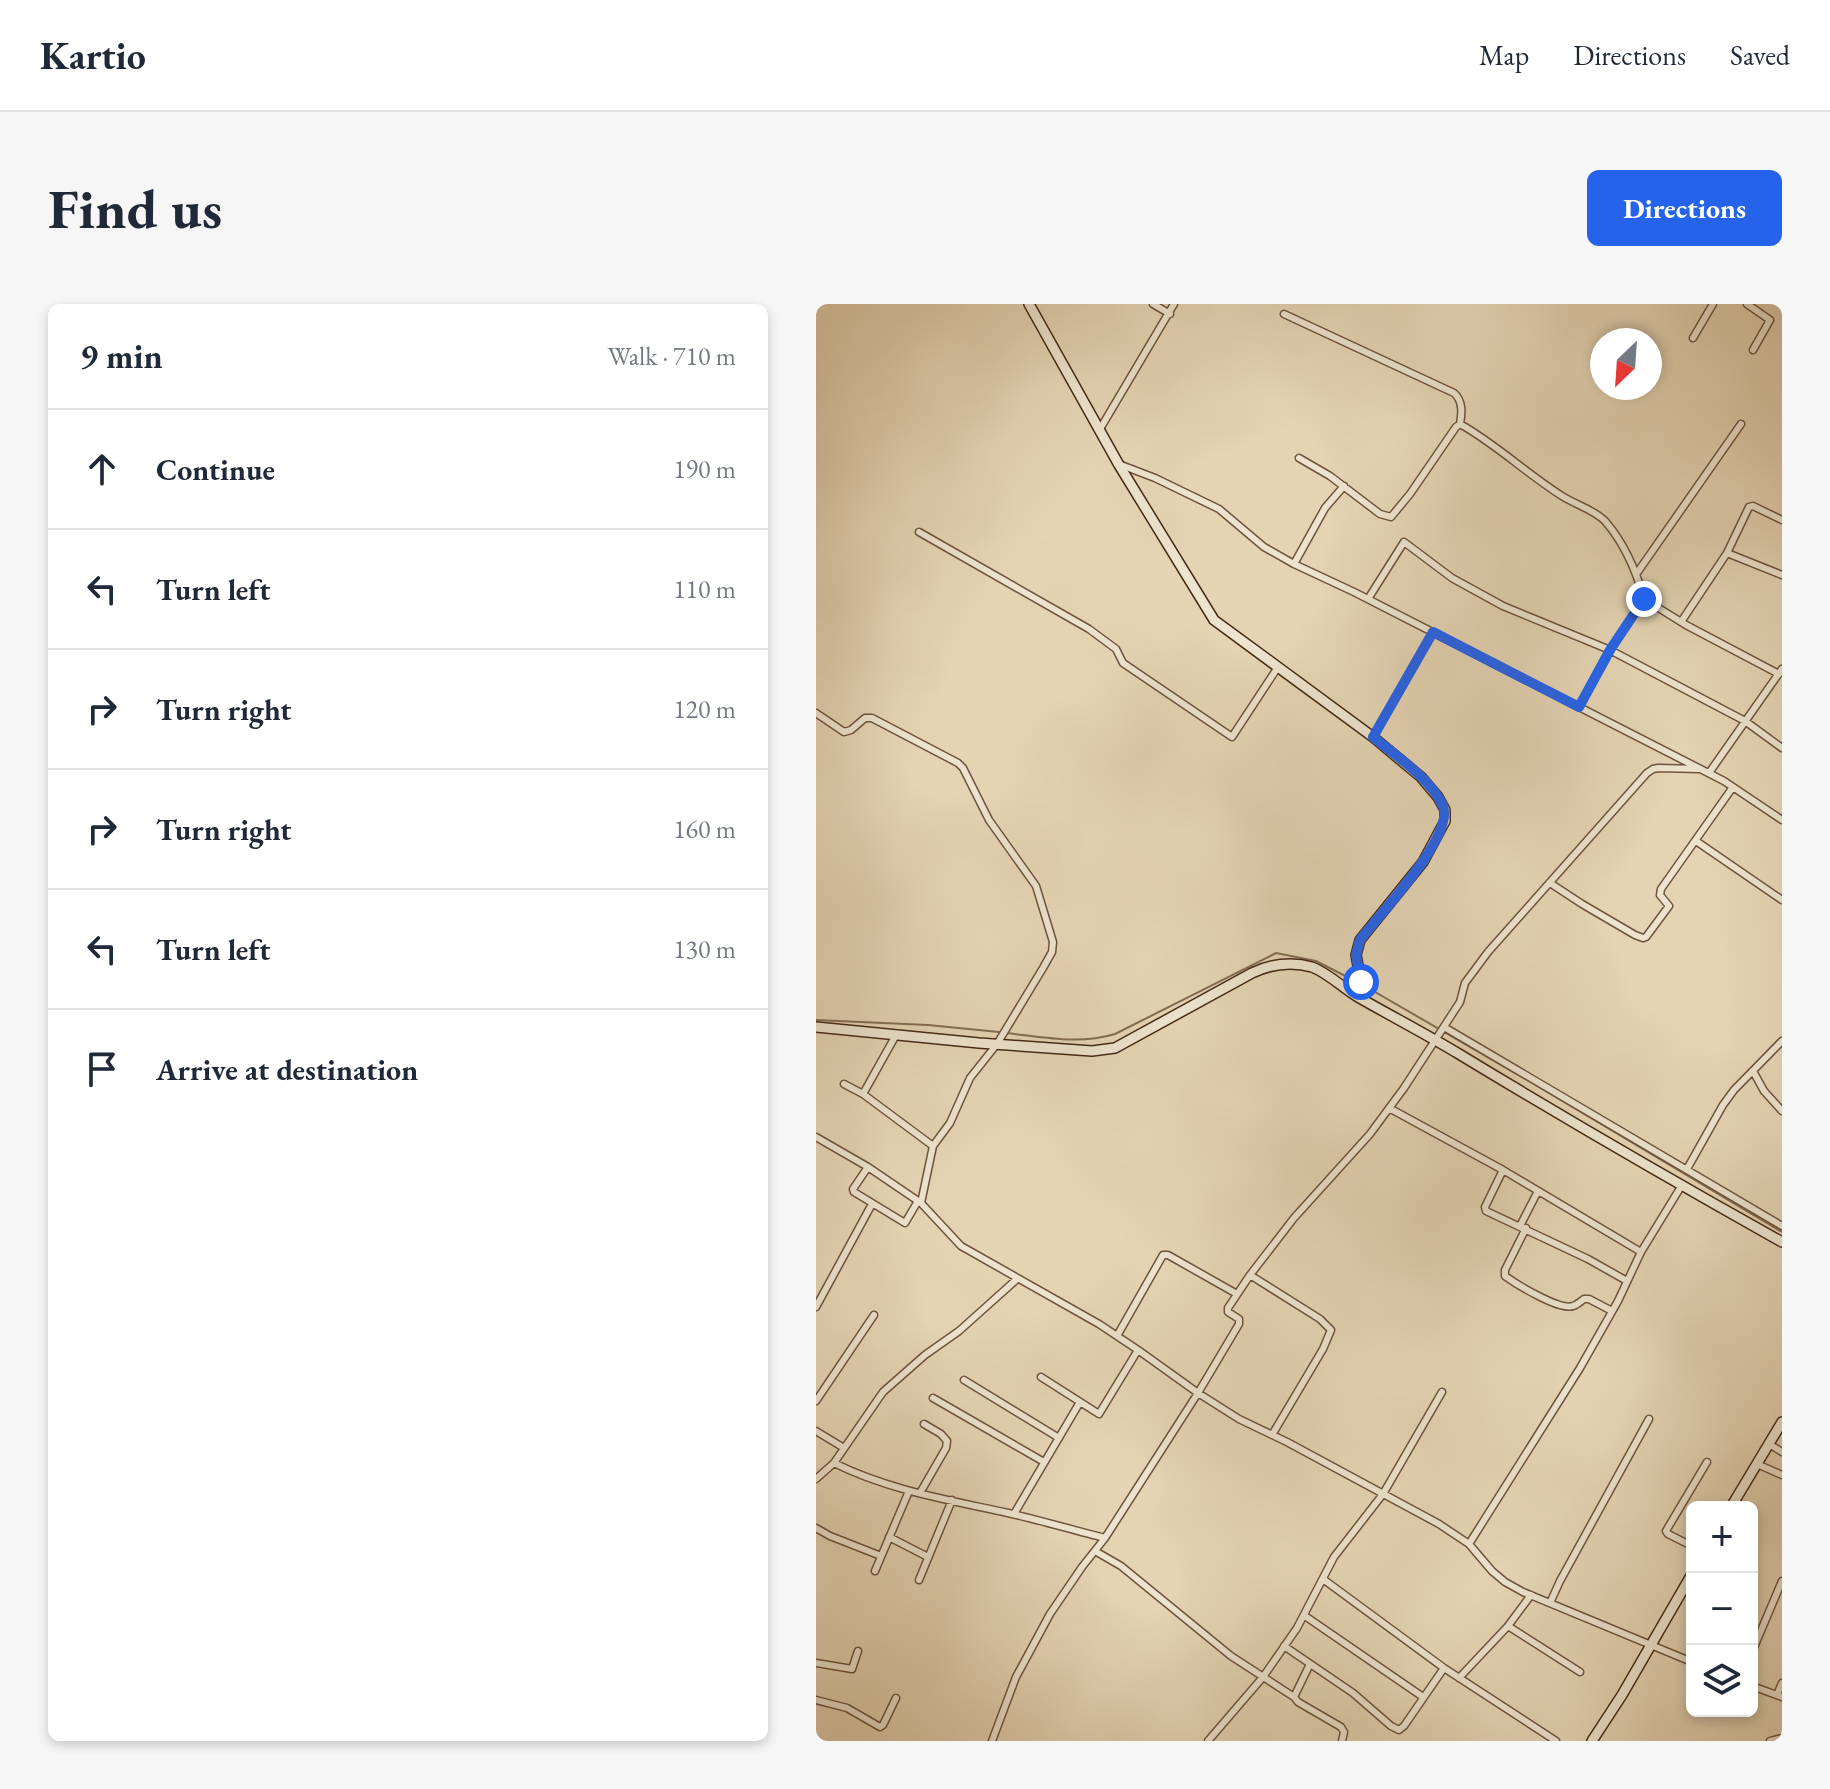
<!DOCTYPE html>
<meta charset="utf-8">
<style>
:root{--surface:#fff;--page:#f6f6f7;--text:#1f2937;--muted:#747a83;--line:#e0e1e3;--accent:#2563eb}
body{margin:0;font-family:"EB Garamond",serif;background:var(--page);color:var(--text)}
.controls{position:absolute;right:24px;bottom:24px;display:grid;overflow:hidden;border-radius:12px;box-shadow:0 4px 12px #0003}
.controls button{width:72px;height:72px;display:grid;place-items:center;padding:0;border:0;border-bottom:2px solid var(--line);background:var(--surface);color:var(--text);font:40px sans-serif}
.compass{position:absolute;left:774px;top:24px;width:72px;height:72px;border-radius:50%;background:var(--surface);box-shadow:0 4px 12px #0003;rotate:205deg}
.stop{position:absolute;width:24px;height:24px;margin:-18px;border:6px solid #2563eb;border-radius:50%;background:#fff}
.stop.end{background:#2563eb;border-color:#fff;box-shadow:0 2px 8px #0008}
.list{margin:0;padding:0;list-style:none}
h2{display:flex;justify-content:space-between;align-items:center;height:104px;margin:0;padding:0 32px;font-size:34px}
h2 small{font-size:26px;font-weight:400;color:var(--muted)}
.list li{display:grid;grid-template-columns:52px 1fr auto;gap:24px;align-items:center;box-sizing:border-box;height:120px;padding:0 32px;border-top:2px solid var(--line)}
.list b{display:block;font-size:30px;white-space:nowrap}
.list em{font-size:26px;font-style:normal;color:var(--muted)}
.icon{flex:none;width:44px;height:44px;fill:none;stroke:currentColor;stroke-width:2;stroke-linecap:round;stroke-linejoin:round}
.map{position:relative;flex:none;width:966px;height:1437px;overflow:hidden;border-radius:12px}
header{display:flex;align-items:center;gap:48px;box-sizing:border-box;height:112px;padding:0 40px;background:var(--surface);border-bottom:2px solid var(--line)}
header strong{font-size:38px}
nav{display:flex;gap:44px;margin-inline-start:auto;font-size:28px}
.intro{display:flex;align-items:center;justify-content:space-between;box-sizing:border-box;height:192px;padding:0 48px}
h1{margin:0;font-size:56px}
.button{padding:20px 36px;border-radius:12px;background:var(--accent);color:#fff;font-size:28px;font-weight:700}
main{display:flex;gap:48px;padding:0 48px}
aside{flex:1;background:var(--surface);border-radius:12px;box-shadow:0 4px 12px #0003}
.map>svg:first-child{display:block}
.lines{fill:none;stroke-linecap:round;stroke-linejoin:round}
.stream{stroke:#846d54;stroke-width:2}
.street-casing{stroke:#6e543e;stroke-width:9}
.secondary-casing{stroke:#462a16;stroke-width:12}
.street{stroke:#ede3ce;stroke-width:6}
.secondary{stroke:#ede3ce;stroke-width:9}
.route{stroke:#2563eb;stroke-width:10}
</style>
<header>
<strong>Kartio</strong>
<nav><a>Map</a><a>Directions</a><a>Saved</a></nav>
</header>
<div class="intro"><h1>Find us</h1><a class="button">Directions</a></div>
<main>
<aside>
<h2>9 min<small>Walk · 710 m</small></h2>
<ul class="list">
<li><svg class="icon" aria-label="ahead" viewBox="0 0 24 24"><path d="M12 20V5M6 11l6-6 6 6"/></svg><div><b>Continue</b></div><em>190 m</em></li>
<li><svg class="icon" aria-label="left" viewBox="0 0 24 24"><path d="M17 20v-9H6M10 6l-5 5 5 5"/></svg><div><b>Turn left</b></div><em>110 m</em></li>
<li><svg class="icon" aria-label="right" viewBox="0 0 24 24"><path d="M7 20v-9h11M14 6l5 5-5 5"/></svg><div><b>Turn right</b></div><em>120 m</em></li>
<li><svg class="icon" aria-label="right" viewBox="0 0 24 24"><path d="M7 20v-9h11M14 6l5 5-5 5"/></svg><div><b>Turn right</b></div><em>160 m</em></li>
<li><svg class="icon" aria-label="left" viewBox="0 0 24 24"><path d="M17 20v-9H6M10 6l-5 5 5 5"/></svg><div><b>Turn left</b></div><em>130 m</em></li>
<li><svg class="icon" aria-label="arrive" viewBox="0 0 24 24"><path d="M6 21V4h12l-3 4 3 4H6"/></svg><div><b>Arrive at destination</b></div></li>
</ul>
</aside>
<div class="map">
<svg width="966" height="1437" viewBox="0 0 966 1437">
<rect width="100%" height="100%" fill="#e4d4b4"/>
<filter id="stains"><feTurbulence type="fractalNoise" baseFrequency=".0025" numOctaves="4"/><feColorMatrix values="0 0 0 0 .2 0 0 0 0 .09 0 0 0 0 .02 0 0 0 .5 -.17"/></filter>
<radialGradient id="worn" r=".72"><stop offset=".6" stop-color="#630" stop-opacity="0"/><stop offset="1" stop-color="#630" stop-opacity=".3"/></radialGradient>
<g class="lines">
<!-- stream -->
<path class="stream" d="M 547,681 L 713,777 L 966,928
M 0,716 L 112,721 L 183,728
M 190,729 C 228,733 262,741 299,730 L 460,649 L 500,657 L 541,678"/>
<!-- street casing -->
<g class="street-casing">
<path id="street" d="M 337,0 L 354,10
M 931,0 L 954,16 L 937,46
M 468,10 L 638,89 C 647,97 646,109 644,120
M 877,34 L 897,0
M 284,125 L 358,0
M 483,154 L 514,172 L 564,210 L 575,213 L 594,190 L 640,123 L 644,120 C 680,140 711,170 746,192 C 760,201 777,205 789,217 C 809,240 820,266 828,295
M 305,161 L 339,174 L 403,205 L 448,243 L 478,260 L 538,288 L 908,477 L 966,516
M 103,228 L 273,325 L 300,345 L 307,359 L 416,433 L 462,363
M 911,249 L 966,271
M 478,260 L 509,204 L 528,182
M 821,269 L 925,120
M 552,295 L 588,238 L 636,274 L 687,302 L 794,346 L 929,417 L 966,444
M 865,318 L 911,249 L 933,203 L 937,202 L 966,216
M 763,403 L 794,346 L 828,295 L 870,321 L 963,370
M 0,409 L 28,428 L 35,426 L 49,414 L 56,414 L 142,459 L 147,464 L 173,516 L 220,582 L 237,638 L 236,648 L 227,664 L 181,740 L 154,774 L 134,819 L 117,842 L 105,899
M 557,433 L 617,328
M 893,469 L 966,365
M 880,537 L 966,596
M 734,579 L 766,600 L 819,631 L 827,634 L 830,633 L 853,602 L 844,591 L 845,585 L 917,483
M 628,723 L 966,922
M 937,767 L 948,787 L 966,807
M 28,780 L 47,790 L 117,842
M 47,790 L 80,731
M 573,804 L 687,866 L 825,948
M 0,833 L 52,863 L 105,899 L 145,942 L 283,1020 L 322,1046 L 382,1089 L 423,1115 L 471,1138 L 623,1220 L 653,1240 L 676,1267 L 689,1278 L 707,1288 L 876,1358
M 52,863 L 37,885 L 38,888 L 89,919 L 102,897
M 871,865 L 907,801 L 918,786 L 966,737
M 687,866 L 669,903 L 670,907 L 772,955 L 811,977
M 704,922 L 722,887
M 710,924 L 689,966 L 689,972 C 700,980 744,1007 757,1002 C 761,1001 765,997 768,995 L 773,995 L 796,1007
M 434,971 L 504,1015 L 515,1026 L 507,1045 L 456,1131
M 0,1003 L 56,900
M 301,1032 L 347,951 L 352,951 L 421,990
M 225,1073 L 283,1110 L 322,1046
M 148,1076 L 243,1134
M 117,1094 L 228,1158
M 0,1097 L 58,1011
M 0,1127 L 28,1144
M 953,1140 L 966,1148
M 18,1159 C 72,1186 133,1196 192,1209 C 224,1216 256,1226 289,1234
M 941,1160 L 966,1171
M 0,1175 L 18,1159 L 67,1088 L 109,1051 L 143,1027 L 201,975
M 104,1189 L 130,1144 L 131,1137 L 125,1130 L 108,1120
M 198,1210 L 264,1098
M 0,1224 L 14,1232 L 65,1252
M 73,1233 L 112,1253
M 653,1240 L 764,1064 L 802,997 L 825,948 L 866,881
M 876,1242 L 852,1230 L 850,1227 L 891,1158
M 279,1247 L 305,1262 L 415,1352 L 478,1393
M 59,1267 L 93,1187
M 507,1275 L 628,1364 L 740,1437
M 103,1276 L 136,1196
M 715,1291 L 692,1322 L 764,1368
M 734,1299 L 744,1277 L 833,1115
M 489,1312 L 607,1393
M 468,1342 L 537,1389 L 575,1422 L 583,1426 L 588,1422 L 628,1364
M 936,1348 L 966,1277
M 0,1359 L 36,1365 L 42,1347
M 494,1360 L 478,1393 L 482,1398 L 525,1423 L 528,1428 L 526,1437
M 643,1374 L 692,1322
M 936,1382 L 966,1393
M 961,1391 L 966,1379
M 0,1396 L 31,1404 L 64,1423 L 67,1421 L 80,1394
M 176,1437 L 200,1373 L 234,1310 L 266,1263 L 289,1234 L 382,1089 L 423,1020 L 423,1015 L 412,1008 L 412,1004 L 434,971 L 478,914 L 554,830 L 588,784 L 644,698 L 649,679 L 672,648 L 831,469 L 837,465 L 842,464 L 884,465
M 392,1437 L 447,1373 L 481,1324 L 518,1253 L 567,1190 L 626,1088
M 954,1437 L 966,1434"/>
</g>
<!-- secondary casing -->
<g class="secondary-casing">
<path id="secondary" d="M 213,0 L 303,161 L 398,316 L 557,433 L 605,473 L 622,493 L 629,506 L 629,517 L 607,558 L 544,636 L 540,651 L 545,678 L 540,691
M 0,723 L 163,739 L 276,747 L 299,744 L 436,669 C 455,660 475,657 496,663 C 512,669 527,684 542,693 C 575,712 610,730 643,750 C 750,815 857,877 966,938
M 915,1203 L 966,1118
M 776,1437 L 806,1391 L 876,1270"/>
</g>
<!-- street -->
<use href="#street" class="street"/>
<!-- secondary -->
<use href="#secondary" class="secondary"/>
</g>
<g class="lines">
<!-- route -->
<path class="route" d="M 545,678 L 540,651 L 544,636 C 563,611 639,532 627,502 C 615,475 579,451 557,433 L 617,328 L 763,403 L 794,346 L 828,295"/>
</g>
<rect width="100%" height="100%" filter="url(#stains)"/>
<rect width="100%" height="100%" fill="url(#worn)"/>
</svg>
<div class="controls">
<button>+</button>
<button>−</button>
<button><svg class="icon" aria-label="layers" viewBox="0 0 24 24"><path d="M12 4l9 5-9 5-9-5zM3 14l9 5 9-5"/></svg></button>
</div>
<svg class="compass" viewBox="-18 -18 36 36"><path d="M0-13l5 13h-10z" fill="#e53935"/><path d="M0 13l5-13h-10z" fill="#747a83"/></svg>
<div class="stop" style="left:545px;top:678px"></div>
<div class="stop end" style="left:828px;top:295px"></div>
</div>
</main>
